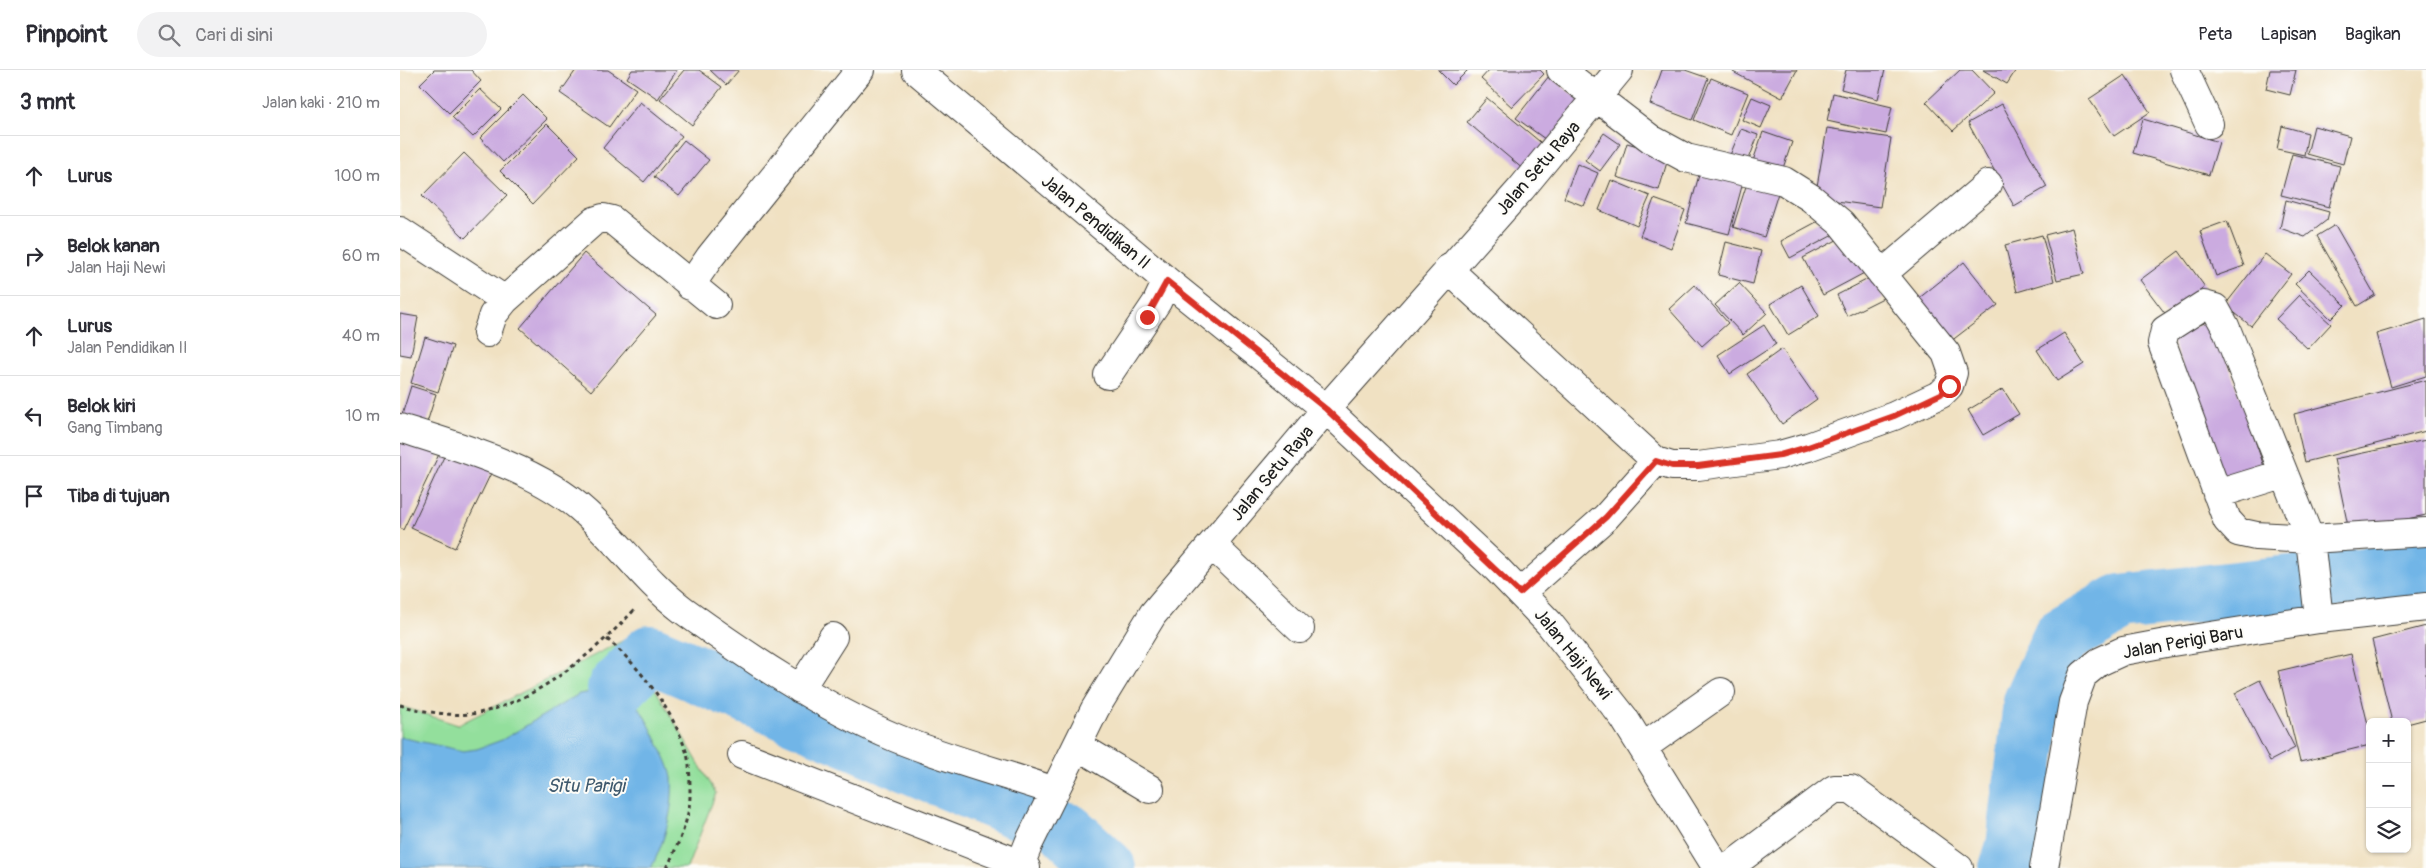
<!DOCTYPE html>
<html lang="id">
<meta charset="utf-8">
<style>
:root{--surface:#fff;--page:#f2f2f3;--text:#2b2b33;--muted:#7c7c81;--line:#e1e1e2}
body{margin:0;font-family:Pangolin,sans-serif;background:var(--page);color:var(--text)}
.controls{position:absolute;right:15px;bottom:15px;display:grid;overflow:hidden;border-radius:8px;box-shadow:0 1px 4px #0004}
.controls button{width:45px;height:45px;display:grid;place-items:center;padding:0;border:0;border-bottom:1px solid var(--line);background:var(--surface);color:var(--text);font:25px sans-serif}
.stop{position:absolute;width:15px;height:15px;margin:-11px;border:4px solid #d93025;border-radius:50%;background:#fff}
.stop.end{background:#d93025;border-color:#fff;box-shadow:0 1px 5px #0008}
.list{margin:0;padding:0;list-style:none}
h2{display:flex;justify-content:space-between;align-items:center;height:65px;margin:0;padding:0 20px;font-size:21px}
h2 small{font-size:16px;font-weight:400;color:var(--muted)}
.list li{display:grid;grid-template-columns:32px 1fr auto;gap:15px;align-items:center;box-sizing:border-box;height:80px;padding:0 20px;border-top:1px solid var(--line)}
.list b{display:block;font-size:19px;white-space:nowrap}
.list p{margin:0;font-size:16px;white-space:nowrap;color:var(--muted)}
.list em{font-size:16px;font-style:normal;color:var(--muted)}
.icon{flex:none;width:28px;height:28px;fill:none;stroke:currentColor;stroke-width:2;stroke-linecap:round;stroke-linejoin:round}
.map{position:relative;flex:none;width:2026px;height:798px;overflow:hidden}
header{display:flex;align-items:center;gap:30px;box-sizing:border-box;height:70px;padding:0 25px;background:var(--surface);border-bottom:1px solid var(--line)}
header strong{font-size:24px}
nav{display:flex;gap:28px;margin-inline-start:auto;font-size:18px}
.search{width:350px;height:45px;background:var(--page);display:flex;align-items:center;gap:12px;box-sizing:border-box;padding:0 18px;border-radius:28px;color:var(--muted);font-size:19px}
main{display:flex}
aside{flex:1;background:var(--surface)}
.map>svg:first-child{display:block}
.green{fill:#93df9c;stroke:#587e5c}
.water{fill:#71b5e7;stroke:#466882}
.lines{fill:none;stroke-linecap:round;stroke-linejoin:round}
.river{stroke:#71b5e7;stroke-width:58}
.building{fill:#cbabe0}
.minor-casing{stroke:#3c3a35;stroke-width:30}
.path{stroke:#3c3a35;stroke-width:3;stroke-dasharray:4 4;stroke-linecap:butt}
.minor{stroke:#fff;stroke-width:28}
.route{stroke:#d93025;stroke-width:6}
.labels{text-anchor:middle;stroke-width:4;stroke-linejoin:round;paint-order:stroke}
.street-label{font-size:18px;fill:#1c1c1c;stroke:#fdfcf7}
.water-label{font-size:19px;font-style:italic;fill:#3e596d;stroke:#fdfcf7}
</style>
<header>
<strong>Pinpoint</strong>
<div class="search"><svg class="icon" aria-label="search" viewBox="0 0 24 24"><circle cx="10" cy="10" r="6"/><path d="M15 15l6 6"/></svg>Cari di sini</div>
<nav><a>Peta</a><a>Lapisan</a><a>Bagikan</a></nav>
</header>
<main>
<aside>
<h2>3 mnt<small>Jalan kaki · 210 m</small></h2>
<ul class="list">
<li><svg class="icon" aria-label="ahead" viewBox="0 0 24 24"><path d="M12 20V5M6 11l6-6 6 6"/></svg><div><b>Lurus</b></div><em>100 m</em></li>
<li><svg class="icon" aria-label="right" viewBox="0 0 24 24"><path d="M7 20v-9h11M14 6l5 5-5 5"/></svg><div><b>Belok kanan</b><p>Jalan Haji Newi</p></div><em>60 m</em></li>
<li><svg class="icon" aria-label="ahead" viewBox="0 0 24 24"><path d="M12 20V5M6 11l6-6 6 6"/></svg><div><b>Lurus</b><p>Jalan Pendidikan II</p></div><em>40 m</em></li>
<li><svg class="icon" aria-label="left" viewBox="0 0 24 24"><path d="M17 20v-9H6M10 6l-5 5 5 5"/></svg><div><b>Belok kiri</b><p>Gang Timbang</p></div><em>10 m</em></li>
<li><svg class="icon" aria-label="arrive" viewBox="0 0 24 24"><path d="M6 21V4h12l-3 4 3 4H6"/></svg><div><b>Tiba di tujuan</b></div></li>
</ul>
</aside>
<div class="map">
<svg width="2026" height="798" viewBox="0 0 2026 798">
<rect width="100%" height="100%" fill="#fdfcf7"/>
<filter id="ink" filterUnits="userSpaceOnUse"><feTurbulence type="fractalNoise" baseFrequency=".02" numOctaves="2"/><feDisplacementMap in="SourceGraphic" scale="10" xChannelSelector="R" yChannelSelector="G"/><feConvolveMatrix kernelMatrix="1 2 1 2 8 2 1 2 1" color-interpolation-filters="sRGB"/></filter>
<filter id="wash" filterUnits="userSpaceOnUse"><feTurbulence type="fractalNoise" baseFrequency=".0096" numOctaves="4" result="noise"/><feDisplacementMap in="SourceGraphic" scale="20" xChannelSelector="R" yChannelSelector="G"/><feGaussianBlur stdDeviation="1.12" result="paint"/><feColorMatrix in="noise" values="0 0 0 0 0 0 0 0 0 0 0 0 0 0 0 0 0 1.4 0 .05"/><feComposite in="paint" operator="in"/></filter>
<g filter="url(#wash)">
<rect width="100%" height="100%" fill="#f0e1c2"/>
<!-- green -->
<path class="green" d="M 226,569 L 316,723 L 287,798 L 0,798 L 0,636 L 58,655 Z"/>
<!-- water -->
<path class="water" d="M 216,618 C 237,632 244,643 254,665 C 260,677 270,695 272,708 C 274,739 265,771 251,798 L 0,798 L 0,667 L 63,681 L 77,679 L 102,670 L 179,624 Z"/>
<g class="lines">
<!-- river -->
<path class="river" d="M 216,618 L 250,584 L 617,740
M 668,762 L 707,798
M 1608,798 L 1615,776 L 1632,632 L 1661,567 L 1720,533 L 2026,499"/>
</g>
<g id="blocks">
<!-- building -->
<path class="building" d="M 34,0 L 71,0 L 81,11 L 49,43 L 20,14 Z
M 176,0 L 208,0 L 236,19 L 209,57 L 160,23 Z
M 232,0 L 277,0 L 258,29 L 227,8 Z
M 284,0 L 299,0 L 322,17 L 292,55 L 260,29 Z
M 310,0 L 339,0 L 326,15 Z
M 1038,0 L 1068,0 L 1053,15 Z
M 1089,0 L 1140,0 L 1144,4 L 1112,37 L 1081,9 Z
M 1262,0 L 1285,0 L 1308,8 L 1292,50 L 1250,34 Z
M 1334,0 L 1397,0 L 1382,28 L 1333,2 Z
M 1446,0 L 1485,0 L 1478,29 L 1441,19 Z
M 1560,0 L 1572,0 L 1594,23 L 1553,61 L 1526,32 Z
M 1583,0 L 1616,0 L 1607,14 Z
M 1870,0 L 1896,0 L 1890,25 L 1866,19 Z
M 1725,5 L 1750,42 L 1714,66 L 1689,29 Z
M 1149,6 L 1181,31 L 1149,72 L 1116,48 Z
M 1311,8 L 1348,23 L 1331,65 L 1294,50 Z
M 80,19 L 101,39 L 73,67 L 52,47 Z
M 1433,23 L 1492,37 L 1486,64 L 1427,51 Z
M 123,25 L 147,49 L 103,92 L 80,68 Z
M 1352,27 L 1371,35 L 1361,58 L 1342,50 Z
M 1087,28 L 1145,76 L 1124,100 L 1067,52 Z
M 240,32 L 282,66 L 244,112 L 203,78 Z
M 1602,34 L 1647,117 L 1614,136 L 1568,53 Z
M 1743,49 L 1819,72 L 1809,105 L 1733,83 Z
M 147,54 L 179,86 L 133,134 L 100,101 Z
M 1882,56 L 1908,63 L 1904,85 L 1877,79 Z
M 1914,56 L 1950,66 L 1943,94 L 1907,84 Z
M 1427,58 L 1491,68 L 1480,137 L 1415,128 Z
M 1341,59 L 1358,65 L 1348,92 L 1330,85 Z
M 1363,62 L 1392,72 L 1381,104 L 1352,94 Z
M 1204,63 L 1220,74 L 1200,101 L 1185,90 Z
M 284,70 L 309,90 L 279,126 L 254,107 Z
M 1227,73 L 1269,85 L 1259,120 L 1217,107 Z
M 64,83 L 107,125 L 65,168 L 22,126 Z
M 1892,84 L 1940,96 L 1929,137 L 1881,125 Z
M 1177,94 L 1198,103 L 1184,136 L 1164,128 Z
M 1302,94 L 1345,105 L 1329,164 L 1286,153 Z
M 1211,110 L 1250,126 L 1237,156 L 1199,140 Z
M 1348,110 L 1379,120 L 1364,167 L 1333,157 Z
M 1254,129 L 1285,140 L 1271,178 L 1240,166 Z
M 1886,130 L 1929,142 L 1927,150 L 1905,167 L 1880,158 Z
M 1424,148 L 1433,165 L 1390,188 L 1381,171 Z
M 1827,151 L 1844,196 L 1816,206 L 1800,161 Z
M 1935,155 L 1975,225 L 1957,236 L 1917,166 Z
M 1672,158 L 1684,204 L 1657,210 L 1645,165 Z
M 1448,164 L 1468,201 L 1423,225 L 1403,188 Z
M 1642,165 L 1654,211 L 1617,222 L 1605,175 Z
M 1326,172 L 1361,181 L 1353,214 L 1318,205 Z
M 1779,181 L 1805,217 L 1767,246 L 1740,210 Z
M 184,183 L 256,245 L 191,321 L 120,258 Z
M 1865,184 L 1891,204 L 1851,256 L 1825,235 Z
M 1564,192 L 1598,235 L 1546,275 L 1513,233 Z
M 1909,200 L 1945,235 L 1931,249 L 1895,214 Z
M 1472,207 L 1483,228 L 1447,246 L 1437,225 Z
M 1339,213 L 1367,243 L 1343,265 L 1315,235 Z
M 1295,215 L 1328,253 L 1302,276 L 1269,239 Z
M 1401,215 L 1419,246 L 1388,265 L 1370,234 Z
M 1899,225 L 1931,254 L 1908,279 L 1876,249 Z
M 0,244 L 18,247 L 11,286 L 0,284 Z
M 2026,249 L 2026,306 L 1991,317 L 1976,264 Z
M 1813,250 L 1866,402 L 1824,417 L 1771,265 Z
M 1364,255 L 1376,274 L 1330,304 L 1318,285 Z
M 1664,263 L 1684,294 L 1657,311 L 1637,280 Z
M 25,267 L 53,276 L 38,322 L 11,313 Z
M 1382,279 L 1417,329 L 1382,354 L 1347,304 Z
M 2026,310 L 2026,361 L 1905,392 L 1894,344 Z
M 11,316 L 36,324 L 26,356 L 1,348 Z
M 1603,319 L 1619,344 L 1583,365 L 1568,340 Z
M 0,360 L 41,380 L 3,460 L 0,458 Z
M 2026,370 L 2026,445 L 1949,461 L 1934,389 Z
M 48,378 L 93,399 L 55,478 L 11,458 Z
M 2026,556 L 2026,649 L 2007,654 L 2007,652 L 1992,652 L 1972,570 Z
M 1951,584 L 1970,663 L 1970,675 L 1900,692 L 1878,601 Z
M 1860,610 L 1895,678 L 1870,691 L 1835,623 Z"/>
</g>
</g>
<g filter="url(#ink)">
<use href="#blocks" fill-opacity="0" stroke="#3c3a35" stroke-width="1"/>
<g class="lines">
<!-- minor casing -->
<g class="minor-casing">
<path id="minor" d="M 516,0 L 767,211 L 926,339 L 1097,499 L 1149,553 L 1224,648 L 1317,798
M 1784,0 L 1809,54
M 0,161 L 105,230 L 93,245 L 87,263
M 1048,199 L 1256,391 L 1272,396 L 1298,396 L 1380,385 L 1408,377 L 1494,346 L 1541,324 L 1549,316 L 1553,303 L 1546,283 L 1441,153 L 1411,128 L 1384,111 L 1286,88 L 1251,69 L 1161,0
M 1482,204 L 1588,114
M 290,216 L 310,187 L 460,0
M 105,230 L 194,151 L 203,148 L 212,150 L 316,235
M 708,305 L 757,232 L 767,211
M 0,358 C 60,377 139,399 186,443 C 220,474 246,512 283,540 C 348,587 422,637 496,668 C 547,689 602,703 655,721
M 1817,424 L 1882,404
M 812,475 L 900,559
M 1120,523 L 1206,447 L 1256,391
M 1919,549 L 1910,469 L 1856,466 L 1838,462 L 1827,450 L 1762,273 L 1765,260 L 1804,235 L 1815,238 L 1825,256 L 1910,469 L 2026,462
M 400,619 L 433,567
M 678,676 L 750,719
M 1243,677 L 1321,622
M 342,685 L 621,794 L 626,798
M 619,798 L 629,773 L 695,639 L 753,544 L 926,339 L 1121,119 L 1219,0
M 1328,798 L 1434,719 L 1451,719 L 1559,798
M 1644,798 L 1673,632 L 1683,605 L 1699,592 L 1723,581 L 1766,573 L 1919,549 L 2026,537"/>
</g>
<!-- path -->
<path class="path" d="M 207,569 C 241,598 273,640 287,684 C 290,695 290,713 290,725 C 290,750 277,776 267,798
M 0,635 C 23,642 59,648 83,642 C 140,629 197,580 236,538"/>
<!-- minor -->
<use href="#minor" class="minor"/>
</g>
</g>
<g class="lines" filter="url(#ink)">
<!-- route -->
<path class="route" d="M 747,247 L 767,211 L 926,339 L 1120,523 L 1206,447 L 1256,391 L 1272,396 L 1298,396 L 1380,385 L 1408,377 L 1494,346 L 1541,324 L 1549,316"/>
</g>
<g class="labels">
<!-- street labels -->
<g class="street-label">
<text transform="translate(1138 98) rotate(-49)" y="6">Jalan Setu Raya</text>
<text transform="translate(696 152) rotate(40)" y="6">Jalan Pendidikan II</text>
<text transform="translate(872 403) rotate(-50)" y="6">Jalan Setu Raya</text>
<text transform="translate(1783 572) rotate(-10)" y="6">Jalan Perigi Baru</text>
<text transform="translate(1173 584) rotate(51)" y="6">Jalan Haji Newi</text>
</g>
<!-- water labels -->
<g class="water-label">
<text x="186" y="722">Situ Parigi</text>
</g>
</g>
</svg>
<div class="controls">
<button>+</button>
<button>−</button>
<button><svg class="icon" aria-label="layers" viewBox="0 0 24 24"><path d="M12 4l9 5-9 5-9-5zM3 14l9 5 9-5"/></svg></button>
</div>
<div class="stop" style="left:1549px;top:316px"></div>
<div class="stop end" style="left:747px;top:247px"></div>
</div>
</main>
